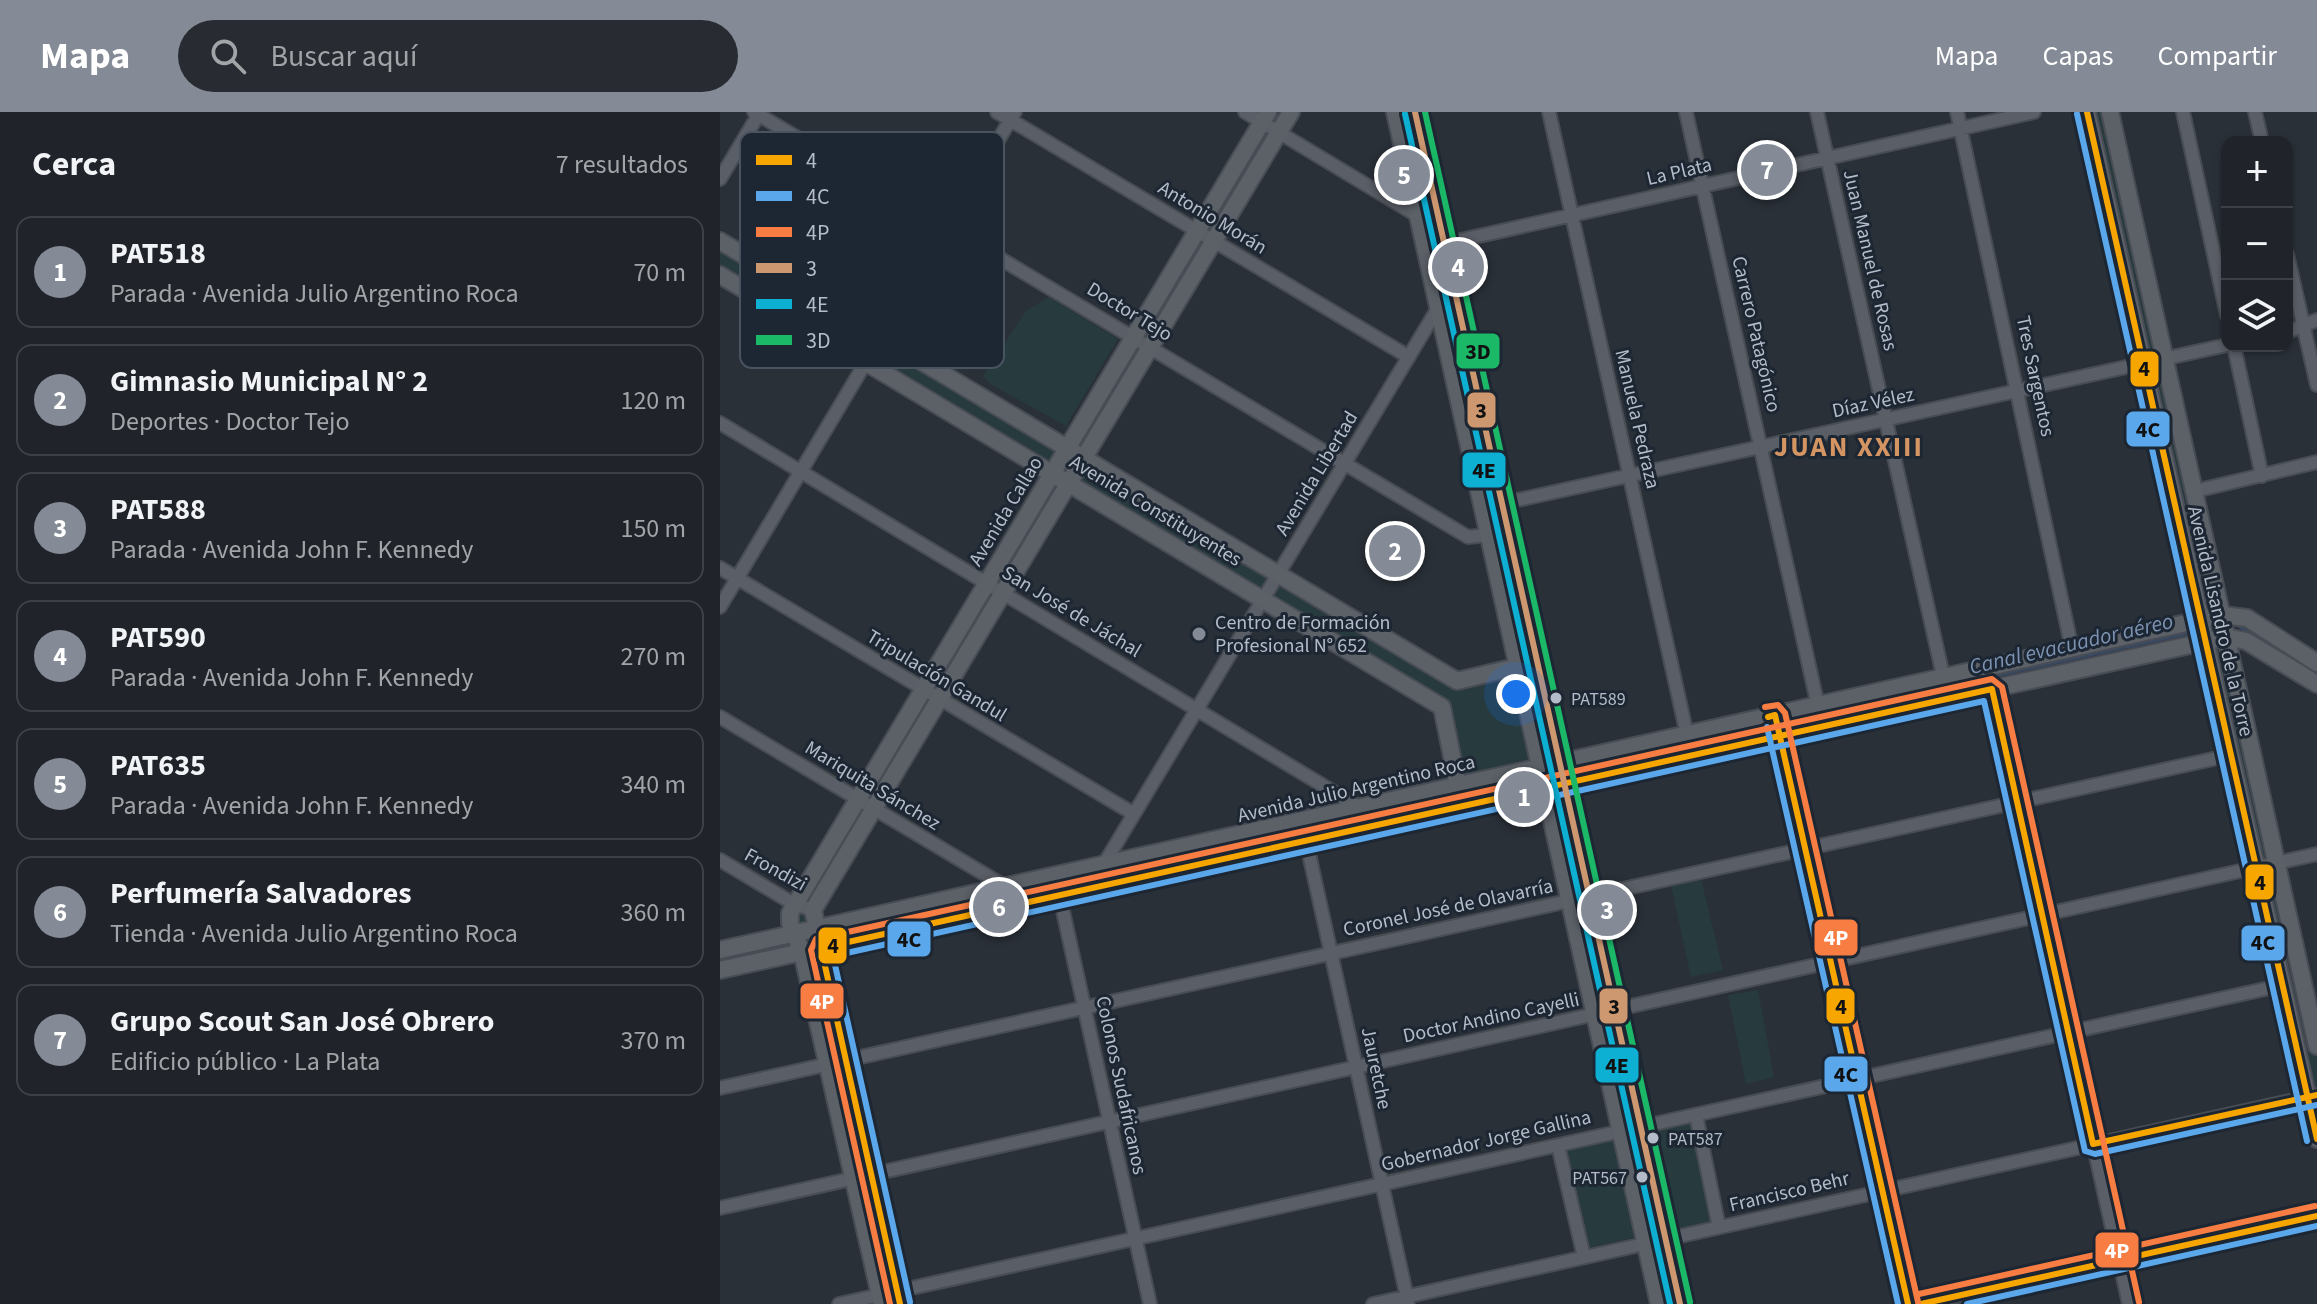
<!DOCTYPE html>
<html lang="es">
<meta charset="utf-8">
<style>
:root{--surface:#20242a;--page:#282c32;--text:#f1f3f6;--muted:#a2a4a8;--line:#3d4147;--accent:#848b96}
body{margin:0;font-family:"Source Sans 3",sans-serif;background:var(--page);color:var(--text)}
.controls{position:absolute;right:24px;top:24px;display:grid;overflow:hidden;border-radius:16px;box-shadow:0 2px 6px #0004}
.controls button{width:72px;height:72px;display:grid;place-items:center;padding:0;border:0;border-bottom:2px solid var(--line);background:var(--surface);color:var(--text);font:40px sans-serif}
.you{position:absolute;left:796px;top:582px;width:28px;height:28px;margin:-20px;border:6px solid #fff;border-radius:50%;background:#1a73e8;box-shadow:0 0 0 12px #1a73e833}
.badge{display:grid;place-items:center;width:52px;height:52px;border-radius:50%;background:var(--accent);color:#fff;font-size:26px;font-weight:700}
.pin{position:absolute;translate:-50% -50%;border:4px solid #fff;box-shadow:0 2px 8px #0006}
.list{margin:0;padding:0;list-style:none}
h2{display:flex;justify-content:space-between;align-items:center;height:104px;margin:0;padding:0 32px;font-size:34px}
h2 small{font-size:26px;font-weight:400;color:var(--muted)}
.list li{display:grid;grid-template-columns:52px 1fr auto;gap:24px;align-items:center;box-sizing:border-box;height:112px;margin:0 16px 16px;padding:0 16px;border:2px solid var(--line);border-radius:16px}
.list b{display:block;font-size:30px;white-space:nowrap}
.list p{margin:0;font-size:26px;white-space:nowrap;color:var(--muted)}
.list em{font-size:26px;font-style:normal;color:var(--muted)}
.icon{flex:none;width:44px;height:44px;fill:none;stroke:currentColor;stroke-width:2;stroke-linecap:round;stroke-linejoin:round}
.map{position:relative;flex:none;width:1597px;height:1192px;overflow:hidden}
header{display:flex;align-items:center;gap:48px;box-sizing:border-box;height:112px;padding:0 40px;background:var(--accent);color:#fff}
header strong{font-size:38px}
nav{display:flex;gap:44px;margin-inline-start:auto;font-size:28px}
.search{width:560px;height:72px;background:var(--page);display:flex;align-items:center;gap:20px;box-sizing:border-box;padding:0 28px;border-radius:44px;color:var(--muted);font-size:30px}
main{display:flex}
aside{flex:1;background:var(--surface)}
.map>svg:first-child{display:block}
.green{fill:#273a3e}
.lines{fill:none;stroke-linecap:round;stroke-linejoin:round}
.stream{stroke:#384963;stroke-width:3}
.minor-casing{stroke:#484c53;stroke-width:16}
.major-casing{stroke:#484c55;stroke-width:20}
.minor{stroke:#5a5e66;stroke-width:12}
.major{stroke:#5c6168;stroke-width:16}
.bus-1-casing{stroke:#1d2633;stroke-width:12}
.bus-2-casing{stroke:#1d2633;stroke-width:12}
.bus-3-casing{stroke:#1d2633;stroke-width:12}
.bus-4-casing{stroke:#1d2633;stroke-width:12}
.bus-5-casing{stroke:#1d2633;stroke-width:12}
.bus-6-casing{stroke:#1d2633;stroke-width:12}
.bus-1{stroke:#f7a600;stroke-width:6}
.bus-2{stroke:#5aa8eb;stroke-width:6}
.bus-3{stroke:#f77d43;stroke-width:6}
.bus-4{stroke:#cd976f;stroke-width:6}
.bus-5{stroke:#0dafd3;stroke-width:6}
.bus-6{stroke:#1ab867;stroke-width:6}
.poi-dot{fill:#848b96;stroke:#1d2633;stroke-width:3}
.bus-dot{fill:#b4bcc9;stroke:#1d2633;stroke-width:3}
.labels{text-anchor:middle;stroke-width:6;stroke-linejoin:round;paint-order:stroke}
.bus-label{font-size:18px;fill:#b4bcc9;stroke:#1d2633;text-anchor:start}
.street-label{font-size:20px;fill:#b4bcc9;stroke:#1d2633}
.poi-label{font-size:20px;fill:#b4bcc9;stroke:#1d2633;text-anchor:start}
.water-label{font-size:22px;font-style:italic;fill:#7c92b1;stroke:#1d2633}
.district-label{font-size:28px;font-weight:bold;letter-spacing:2px;fill:#d59563;stroke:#1d2633}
.key{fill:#1d2633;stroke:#4a5360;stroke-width:2}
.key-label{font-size:22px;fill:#b4bcc9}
.line-badge{stroke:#1d2633;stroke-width:3}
.badge-label{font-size:22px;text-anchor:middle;font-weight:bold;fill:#fff}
.pale-badge-label{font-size:22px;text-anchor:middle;font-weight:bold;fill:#111}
</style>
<header>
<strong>Mapa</strong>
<div class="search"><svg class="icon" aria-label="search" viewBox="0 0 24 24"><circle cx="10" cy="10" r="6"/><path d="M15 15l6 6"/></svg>Buscar aquí</div>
<nav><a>Mapa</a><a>Capas</a><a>Compartir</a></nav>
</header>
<main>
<aside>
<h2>Cerca<small>7 resultados</small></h2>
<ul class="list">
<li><span class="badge">1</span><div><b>PAT518</b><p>Parada · Avenida Julio Argentino Roca</p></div><em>70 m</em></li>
<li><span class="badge">2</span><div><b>Gimnasio Municipal N° 2</b><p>Deportes · Doctor Tejo</p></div><em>120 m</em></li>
<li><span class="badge">3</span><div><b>PAT588</b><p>Parada · Avenida John F. Kennedy</p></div><em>150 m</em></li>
<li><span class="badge">4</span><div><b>PAT590</b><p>Parada · Avenida John F. Kennedy</p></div><em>270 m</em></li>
<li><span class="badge">5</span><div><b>PAT635</b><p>Parada · Avenida John F. Kennedy</p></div><em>340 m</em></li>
<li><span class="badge">6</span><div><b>Perfumería Salvadores</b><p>Tienda · Avenida Julio Argentino Roca</p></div><em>360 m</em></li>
<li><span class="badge">7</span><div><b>Grupo Scout San José Obrero</b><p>Edificio público · La Plata</p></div><em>370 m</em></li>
</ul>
</aside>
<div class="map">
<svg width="1597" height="1192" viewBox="0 0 1597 1192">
<rect width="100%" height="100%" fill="#2a3038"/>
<!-- green -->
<path class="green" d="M 548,0 L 571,0 L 363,345 L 737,569 L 796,556 L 675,0 L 695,0 L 960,1192 L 939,1192 L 821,656 L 738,674 L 721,595 L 349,369 L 93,798 L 180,1192 L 162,1192 L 70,811 L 332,359 L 0,163 L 0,129 L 346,336 Z
M 1367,0 L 1390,0 L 1597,934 L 1597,1027 Z
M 329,185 L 398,227 L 346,314 L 272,273 L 263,264 L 306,199 Z
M 980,763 L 1003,858 L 971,865 L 950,769 Z
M 1038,878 L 1054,965 L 1026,972 L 1008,883 Z
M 970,1010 L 992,1109 L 954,1118 L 932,1018 Z
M 894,1027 L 915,1125 L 868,1136 L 846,1037 Z"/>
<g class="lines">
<!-- stream -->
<path class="stream" d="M 1515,512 L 1597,562
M 1239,572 L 1470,521
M 1069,610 L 1216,577
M 854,657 L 1041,616
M 748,681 L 809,669
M 352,768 L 727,689
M 113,823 L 320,775
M 0,847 L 70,832"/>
<!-- minor casing -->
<g class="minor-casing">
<path id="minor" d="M 34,0 L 748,425 L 767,423
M 277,0 L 689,245
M 525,0 L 698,104
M 829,0 L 967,623
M 966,0 L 1098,594
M 1097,0 L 1228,586
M 1237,0 L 1352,537
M 1463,0 L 1507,203
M 1535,0 L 1542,30
M 0,67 L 40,0
M 705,136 L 1314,0
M 1567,142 L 1597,273
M 1567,220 L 1597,208
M 1514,234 L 1542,364
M 0,311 L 642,697
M 1475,379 L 1597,350
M 761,396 L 1507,233
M 0,456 L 414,702
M 0,495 L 295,0
M 1272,577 L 1409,1192
M 1055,603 L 1188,1192
M 0,605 L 286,775
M 586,728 L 688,1190
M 0,748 L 74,792 L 93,798
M 384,752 L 718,196
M 335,763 L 430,1192
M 0,976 L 1511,643
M 976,1003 L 999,1115
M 838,1033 L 864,1145
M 0,1096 L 1597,742
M 119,1192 L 1563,873
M 653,1192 L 1597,983
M 1201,1192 L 1597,1104"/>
</g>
<!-- major casing -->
<g class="major-casing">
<path id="major" d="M 675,0 L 939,1192
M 695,0 L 960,1192
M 1367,0 L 1597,1027
M 1390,0 L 1597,934
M 0,129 L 737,569 L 796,555
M 0,163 L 722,595 L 740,684
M 0,838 L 1502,503 L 1527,506 L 1597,551
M 0,858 L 1506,525 L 1526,529 L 1597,572
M 162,1192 L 82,840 L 70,811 L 70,801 L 548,0
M 180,1192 L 93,798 L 571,0"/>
</g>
<!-- minor -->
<use href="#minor" class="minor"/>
<!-- major -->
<use href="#major" class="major"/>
<!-- bus-1 casing -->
<g class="bus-1-casing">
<path id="bus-1" d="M 1367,0 L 1597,1027
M 1048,605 L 1055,603 L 1188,1192
M 180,1192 L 101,836 L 1272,577 L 1373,1032 L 1597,983
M 1201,1192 L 1597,1104"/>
</g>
<!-- bus-2 casing -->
<g class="bus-2-casing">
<path id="bus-2" d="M 1357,2 L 1587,1029
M 1047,615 L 1178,1192
M 190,1190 L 113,844 L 1264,589 L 1365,1039 L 1375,1042 L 1597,993
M 1247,1192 L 1597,1114"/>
</g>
<!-- bus-3 casing -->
<g class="bus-3-casing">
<path id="bus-3" d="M 1045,595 L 1058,593 L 1065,601 L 1198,1190
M 1199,1182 L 1595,1094
M 170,1192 L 91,838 L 96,827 L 1272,567 L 1282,575 L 1419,1190"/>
</g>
<!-- bus-4 casing -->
<g class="bus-4-casing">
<path id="bus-4" d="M 695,0 L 960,1192"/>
</g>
<!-- bus-5 casing -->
<g class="bus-5-casing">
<path id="bus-5" d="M 685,2 L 950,1192"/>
</g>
<!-- bus-6 casing -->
<g class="bus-6-casing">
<path id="bus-6" d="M 705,0 L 970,1190"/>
</g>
<!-- bus-1 -->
<use href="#bus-1" class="bus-1"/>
<!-- bus-2 -->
<use href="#bus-2" class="bus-2"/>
<!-- bus-3 -->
<use href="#bus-3" class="bus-3"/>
<!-- bus-4 -->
<use href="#bus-4" class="bus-4"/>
<!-- bus-5 -->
<use href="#bus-5" class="bus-5"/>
<!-- bus-6 -->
<use href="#bus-6" class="bus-6"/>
</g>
<!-- markers -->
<circle class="poi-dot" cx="479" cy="522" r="8"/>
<g class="bus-dot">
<circle cx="836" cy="586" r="7"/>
<circle cx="933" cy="1026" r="7"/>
<circle cx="922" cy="1065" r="7"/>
</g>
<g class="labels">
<!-- bus labels -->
<g class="bus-label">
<text x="851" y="593">PAT589</text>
<text x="948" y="1033">PAT587</text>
<text x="907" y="1072" text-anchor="end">PAT567</text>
</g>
<!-- street labels -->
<g class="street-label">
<text transform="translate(959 59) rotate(-13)" y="7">La Plata</text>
<text transform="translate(493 105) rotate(31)" y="7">Antonio Morán</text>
<text transform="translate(1151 148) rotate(77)" y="7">Juan Manuel de Rosas</text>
<text transform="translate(410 199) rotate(31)" y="7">Doctor Tejo</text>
<text transform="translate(1037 222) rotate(77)" y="7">Carrero Patagónico</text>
<text transform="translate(1316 264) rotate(78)" y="7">Tres Sargentos</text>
<text transform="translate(1153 290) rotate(-12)" y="7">Díaz Vélez</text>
<text transform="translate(918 307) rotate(77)" y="7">Manuela Pedraza</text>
<text transform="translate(596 361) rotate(-59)" y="7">Avenida Libertad</text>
<text transform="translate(436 398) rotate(31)" y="7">Avenida Constituyentes</text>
<text transform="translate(285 399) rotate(-59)" y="7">Avenida Callao</text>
<text transform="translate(352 499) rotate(31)" y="7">San José de Jáchal</text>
<text transform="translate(1501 509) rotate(77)" y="7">Avenida Lisandro de la Torre</text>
<text transform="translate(217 563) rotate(31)" y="7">Tripulación Gandul</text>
<text transform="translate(153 673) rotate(31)" y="7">Mariquita Sánchez</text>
<text transform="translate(636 676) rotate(-13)" y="7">Avenida Julio Argentino Roca</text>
<text transform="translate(56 757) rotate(29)" y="7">Frondizi</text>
<text transform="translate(728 795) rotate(-12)" y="7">Coronel José de Olavarría</text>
<text transform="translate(771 905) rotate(-12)" y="7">Doctor Andino Cayelli</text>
<text transform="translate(657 956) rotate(78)" y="7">Jauretche</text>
<text transform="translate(402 973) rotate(78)" y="7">Colonos Sudafricanos</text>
<text transform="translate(766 1028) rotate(-13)" y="7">Gobernador Jorge Gallina</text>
<text transform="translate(1069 1079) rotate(-13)" y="7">Francisco Behr</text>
</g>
<!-- poi labels -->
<g class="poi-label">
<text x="495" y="517">Centro de Formación<tspan x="495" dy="23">Profesional N° 652</tspan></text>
</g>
<!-- water labels -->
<g class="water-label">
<text transform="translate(1351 531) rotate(-13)" y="8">Canal evacuador aéreo</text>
</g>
<!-- district labels -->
<g class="district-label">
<text x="1129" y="344">JUAN XXIII</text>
</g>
</g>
<!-- legend -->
<rect x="20" y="20" width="264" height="236" rx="12" class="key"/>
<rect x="36" y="43" width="36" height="10" fill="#f7a600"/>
<rect x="36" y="79" width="36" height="10" fill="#5aa8eb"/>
<rect x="36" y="115" width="36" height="10" fill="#f77d43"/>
<rect x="36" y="151" width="36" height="10" fill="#cd976f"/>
<rect x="36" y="187" width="36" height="10" fill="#0dafd3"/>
<rect x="36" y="223" width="36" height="10" fill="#1ab867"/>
<g class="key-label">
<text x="86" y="56">4</text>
<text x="86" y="92">4C</text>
<text x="86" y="128">4P</text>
<text x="86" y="164">3</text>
<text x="86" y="200">4E</text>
<text x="86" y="236">3D</text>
</g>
<g class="line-badge">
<rect x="735" y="220" width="46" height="38" rx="8" fill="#1ab867"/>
<rect x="1409" y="238" width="31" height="38" rx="8" fill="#f7a600"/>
<rect x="746" y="279" width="31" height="38" rx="8" fill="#cd976f"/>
<rect x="1405" y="298" width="46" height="38" rx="8" fill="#5aa8eb"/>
<rect x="741" y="339" width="46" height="38" rx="8" fill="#0dafd3"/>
<rect x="1524" y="751" width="31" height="38" rx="8" fill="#f7a600"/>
<rect x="1093" y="806" width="46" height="39" rx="8" fill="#f77d43"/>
<rect x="166" y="808" width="46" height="38" rx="8" fill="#5aa8eb"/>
<rect x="1520" y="812" width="46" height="38" rx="8" fill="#5aa8eb"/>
<rect x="97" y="814" width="31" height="39" rx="8" fill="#f7a600"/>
<rect x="79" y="870" width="46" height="38" rx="8" fill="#f77d43"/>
<rect x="1105" y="875" width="31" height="38" rx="8" fill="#f7a600"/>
<rect x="878" y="875" width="31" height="38" rx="8" fill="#cd976f"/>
<rect x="874" y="934" width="46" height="38" rx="8" fill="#0dafd3"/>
<rect x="1103" y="943" width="46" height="38" rx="8" fill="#5aa8eb"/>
<rect x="1374" y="1119" width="46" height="38" rx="8" fill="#f77d43"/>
</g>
<g class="badge-label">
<text x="1116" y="833">4P</text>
<text x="102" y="897">4P</text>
<text x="1397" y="1146">4P</text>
</g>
<g class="pale-badge-label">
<text x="758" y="247">3D</text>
<text x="1424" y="264">4</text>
<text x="761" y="306">3</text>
<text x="1428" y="325">4C</text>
<text x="764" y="366">4E</text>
<text x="1540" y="778">4</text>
<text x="189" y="835">4C</text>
<text x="1543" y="838">4C</text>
<text x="113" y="841">4</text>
<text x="1121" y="902">4</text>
<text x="894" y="902">3</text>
<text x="897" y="961">4E</text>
<text x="1126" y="970">4C</text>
</g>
</svg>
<div class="controls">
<button>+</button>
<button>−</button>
<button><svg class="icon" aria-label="layers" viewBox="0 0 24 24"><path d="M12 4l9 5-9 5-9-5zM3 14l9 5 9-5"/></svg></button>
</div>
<div class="you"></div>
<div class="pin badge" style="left:804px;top:685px">1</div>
<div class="pin badge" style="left:675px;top:439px">2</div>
<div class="pin badge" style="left:887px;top:798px">3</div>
<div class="pin badge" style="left:738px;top:155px">4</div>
<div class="pin badge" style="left:684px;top:63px">5</div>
<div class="pin badge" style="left:279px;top:795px">6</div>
<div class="pin badge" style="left:1047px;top:58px">7</div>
</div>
</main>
